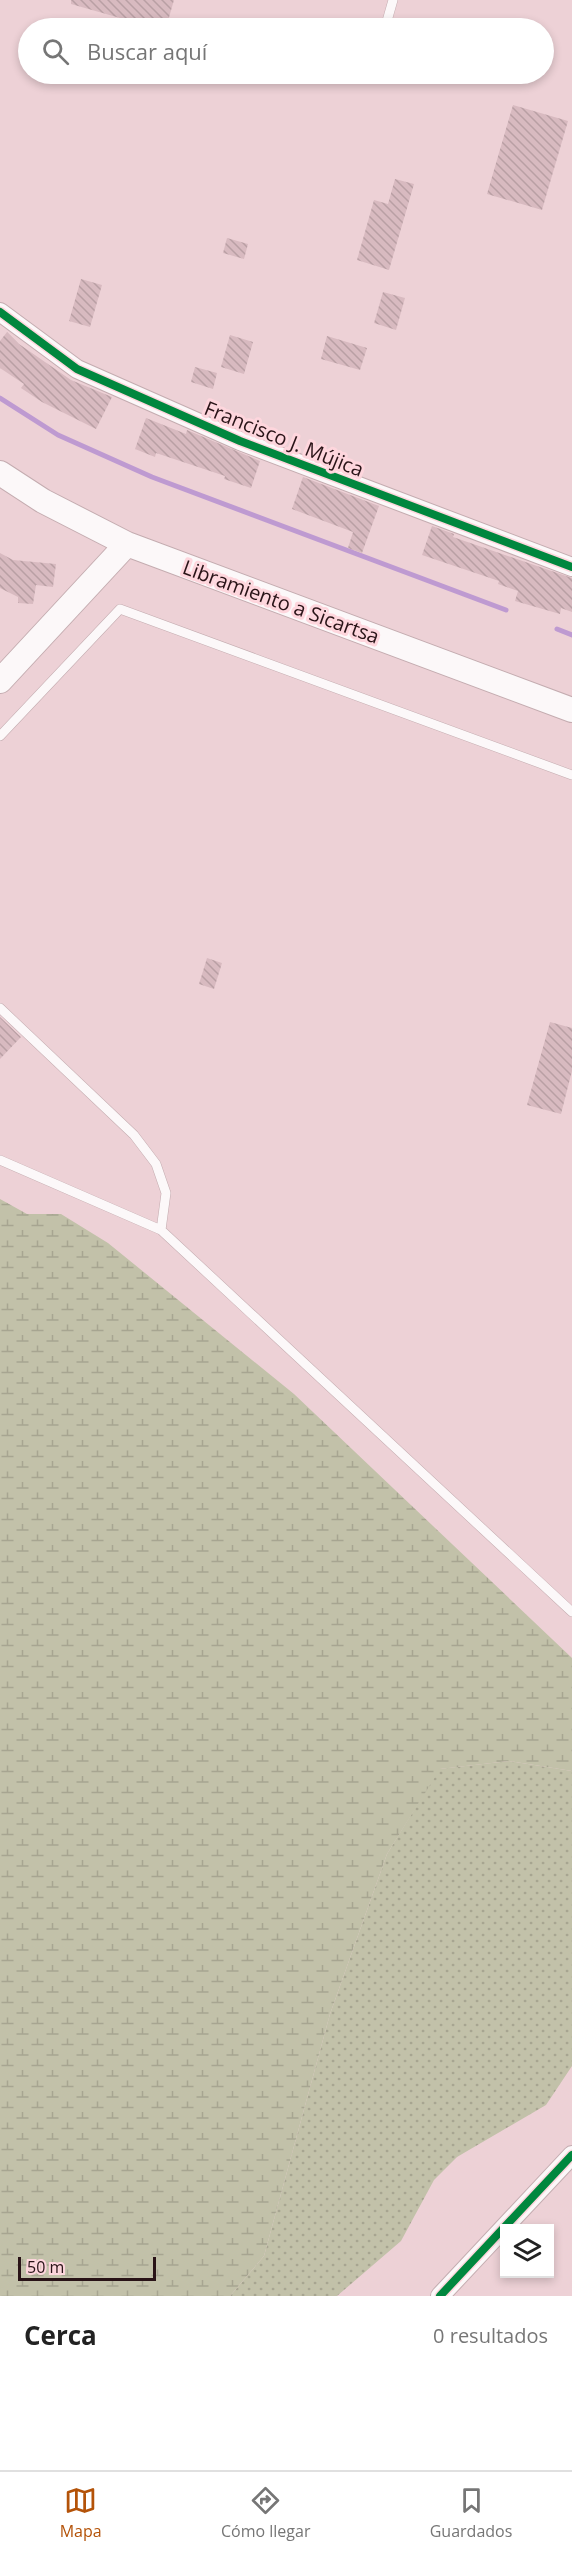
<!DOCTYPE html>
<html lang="es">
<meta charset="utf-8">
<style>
:root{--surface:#fff;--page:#f2f2f2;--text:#222;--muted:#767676;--line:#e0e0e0;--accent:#b45309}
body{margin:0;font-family:"Open Sans",sans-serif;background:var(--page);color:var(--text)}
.controls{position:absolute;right:18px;bottom:18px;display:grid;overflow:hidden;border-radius:0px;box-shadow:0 3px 9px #0003}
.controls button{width:54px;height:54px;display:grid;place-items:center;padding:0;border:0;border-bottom:2px solid var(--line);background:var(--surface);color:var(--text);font:30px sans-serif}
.scale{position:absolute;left:18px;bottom:15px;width:138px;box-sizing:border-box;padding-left:6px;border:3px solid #291317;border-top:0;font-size:16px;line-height:21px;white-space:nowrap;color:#291317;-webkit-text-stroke:4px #fed6dd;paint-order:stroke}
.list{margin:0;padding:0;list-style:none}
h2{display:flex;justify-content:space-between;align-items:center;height:78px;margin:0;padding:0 24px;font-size:26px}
h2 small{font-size:20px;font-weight:400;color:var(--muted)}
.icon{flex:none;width:33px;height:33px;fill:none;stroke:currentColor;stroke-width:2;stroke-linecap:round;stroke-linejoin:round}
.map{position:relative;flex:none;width:572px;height:2296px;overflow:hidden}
.search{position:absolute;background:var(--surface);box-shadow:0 3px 9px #0003;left:18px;right:18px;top:18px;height:66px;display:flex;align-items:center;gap:15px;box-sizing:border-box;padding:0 21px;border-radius:33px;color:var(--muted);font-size:22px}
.sheet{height:174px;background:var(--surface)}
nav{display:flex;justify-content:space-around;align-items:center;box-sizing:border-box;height:84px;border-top:2px solid var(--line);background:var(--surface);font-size:16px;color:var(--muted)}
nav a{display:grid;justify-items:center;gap:3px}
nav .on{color:var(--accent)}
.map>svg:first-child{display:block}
.grass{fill:url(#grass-dots)}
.wetland{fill:url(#wetland-marsh)}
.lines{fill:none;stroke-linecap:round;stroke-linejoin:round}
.stream{stroke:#be9ad1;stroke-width:5}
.building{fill:url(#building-back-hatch)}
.lane-casing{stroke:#c4acb0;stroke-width:10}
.street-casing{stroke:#c4acb0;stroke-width:20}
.secondary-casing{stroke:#c4acb0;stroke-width:26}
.lane{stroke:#fcf8f9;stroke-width:9}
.street{stroke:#fcf8f9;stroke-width:18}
.secondary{stroke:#fcf8f9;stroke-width:24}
.cycleway-casing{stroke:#fed6dd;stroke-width:11}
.cycleway{stroke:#00873e;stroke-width:8}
.labels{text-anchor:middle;stroke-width:6;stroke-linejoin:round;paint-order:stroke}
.street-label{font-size:20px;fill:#291317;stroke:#fed6dd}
</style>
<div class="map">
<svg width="572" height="2296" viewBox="0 0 572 2296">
<defs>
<pattern id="grass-dots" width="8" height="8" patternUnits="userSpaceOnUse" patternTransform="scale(1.5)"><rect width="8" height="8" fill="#c2c1a9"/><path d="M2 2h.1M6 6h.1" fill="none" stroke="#a7a591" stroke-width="1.8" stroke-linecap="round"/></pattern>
<pattern id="wetland-marsh" width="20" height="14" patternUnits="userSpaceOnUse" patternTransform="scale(1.5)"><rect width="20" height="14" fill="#c2c1a9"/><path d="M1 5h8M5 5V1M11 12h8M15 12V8" fill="none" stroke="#a7a591"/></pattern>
<pattern id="building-back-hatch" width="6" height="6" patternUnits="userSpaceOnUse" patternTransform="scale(1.5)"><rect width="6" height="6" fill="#d8bac0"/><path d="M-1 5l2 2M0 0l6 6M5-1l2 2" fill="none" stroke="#b99fa4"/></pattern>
</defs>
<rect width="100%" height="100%" fill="#edd1d6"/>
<!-- grass -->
<path class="grass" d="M 509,1761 L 572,1771 L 572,2066 L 546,2105 L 457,2157 L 434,2180 L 401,2241 L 337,2296 L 230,2296 L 264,2256 L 330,2014 L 387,1854 L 439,1769 Z"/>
<!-- wetland -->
<path class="wetland" d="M 0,1199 L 27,1214 L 61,1214 L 108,1243 L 294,1394 L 572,1658 L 572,1771 L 509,1761 L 440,1769 L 387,1854 L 330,2014 L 264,2256 L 230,2296 L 0,2296 Z"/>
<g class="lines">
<!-- stream -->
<path class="stream" d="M 0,398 L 58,435 L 152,477 L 506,610
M 557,629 L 572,635"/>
</g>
<!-- building -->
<path class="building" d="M 71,0 L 174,0 L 166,28 L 155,28 L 71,4 Z
M 513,105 L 568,121 L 542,210 L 487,194 Z
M 395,179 L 414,184 L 389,270 L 357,260 L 374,200 L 388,204 Z
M 227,238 L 248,244 L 244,259 L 223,253 Z
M 81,279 L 102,285 L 90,327 L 69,321 Z
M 383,292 L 405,298 L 396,330 L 374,323 Z
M 7,332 L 19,344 L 71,380 L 112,397 L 96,429 L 42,402 L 21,388 L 24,384 L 0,368 L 0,341 Z
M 230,335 L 253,342 L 244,374 L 221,367 Z
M 327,336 L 367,348 L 360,370 L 321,359 Z
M 195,367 L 217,373 L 213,389 L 191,382 Z
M 146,418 L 186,434 L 187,430 L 260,461 L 251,488 L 224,479 L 225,476 L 156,453 L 155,457 L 135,449 Z
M 303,477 L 379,506 L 362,553 L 348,548 L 353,532 L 292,509 Z
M 432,526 L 454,534 L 453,537 L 572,578 L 572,612 L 561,608 L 560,614 L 515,601 L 518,591 L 498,584 L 499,581 L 422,555 Z
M 0,553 L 13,560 L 56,564 L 53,587 L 36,585 L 33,604 L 18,603 L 18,597 L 0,588 Z
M 207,958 L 222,963 L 214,989 L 199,984 Z
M 0,1017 L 21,1037 L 0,1059 Z
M 550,1022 L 572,1028 L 572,1071 L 561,1114 L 527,1105 Z"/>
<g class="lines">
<!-- lane casing -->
<g class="lane-casing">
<path id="lane" d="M 385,28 L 393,0
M 371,77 L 372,74
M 0,736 L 120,609 L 572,775
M 0,1008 L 134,1135 L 156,1164 L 166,1193 L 161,1230
M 0,1160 L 161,1230 L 572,1612"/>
</g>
<!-- street casing -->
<g class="street-casing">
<path id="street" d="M 0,312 L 77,369 L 240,441 L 572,567
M 440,2296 L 572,2155"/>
</g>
<!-- secondary casing -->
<g class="secondary-casing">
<path id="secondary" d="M 0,473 L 43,501 L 127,544 L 572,710
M 0,681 L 127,544"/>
</g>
<!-- lane -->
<use href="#lane" class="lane"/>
<!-- street -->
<use href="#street" class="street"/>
<!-- secondary -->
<use href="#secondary" class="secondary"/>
<!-- cycleway casing -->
<g class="cycleway-casing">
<path id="cycleway" d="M 0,312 L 77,369 L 240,441 L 572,567
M 440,2296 L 572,2155"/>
</g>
<!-- cycleway -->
<use href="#cycleway" class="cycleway"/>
</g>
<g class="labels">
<!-- street labels -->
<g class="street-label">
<text transform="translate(284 439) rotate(22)" y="7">Francisco J. Mújica</text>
<text transform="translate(281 602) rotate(20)" y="7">Libramiento a Sicartsa</text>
</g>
</g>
</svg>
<div class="controls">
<button><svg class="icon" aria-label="layers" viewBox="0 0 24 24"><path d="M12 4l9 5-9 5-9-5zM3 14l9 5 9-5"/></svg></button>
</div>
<div class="scale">50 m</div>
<div class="search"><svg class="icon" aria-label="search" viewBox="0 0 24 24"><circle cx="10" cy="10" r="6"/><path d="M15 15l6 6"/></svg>Buscar aquí</div>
</div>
<section class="sheet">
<h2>Cerca<small>0 resultados</small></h2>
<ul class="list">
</ul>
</section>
<nav>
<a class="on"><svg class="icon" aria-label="map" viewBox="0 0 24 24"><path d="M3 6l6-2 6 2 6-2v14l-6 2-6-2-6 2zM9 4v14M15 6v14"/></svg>Mapa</a>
<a><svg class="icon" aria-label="directions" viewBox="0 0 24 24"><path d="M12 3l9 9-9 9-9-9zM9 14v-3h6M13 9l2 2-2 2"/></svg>Cómo llegar</a>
<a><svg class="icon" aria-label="saved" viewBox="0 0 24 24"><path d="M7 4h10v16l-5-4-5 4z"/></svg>Guardados</a>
</nav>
